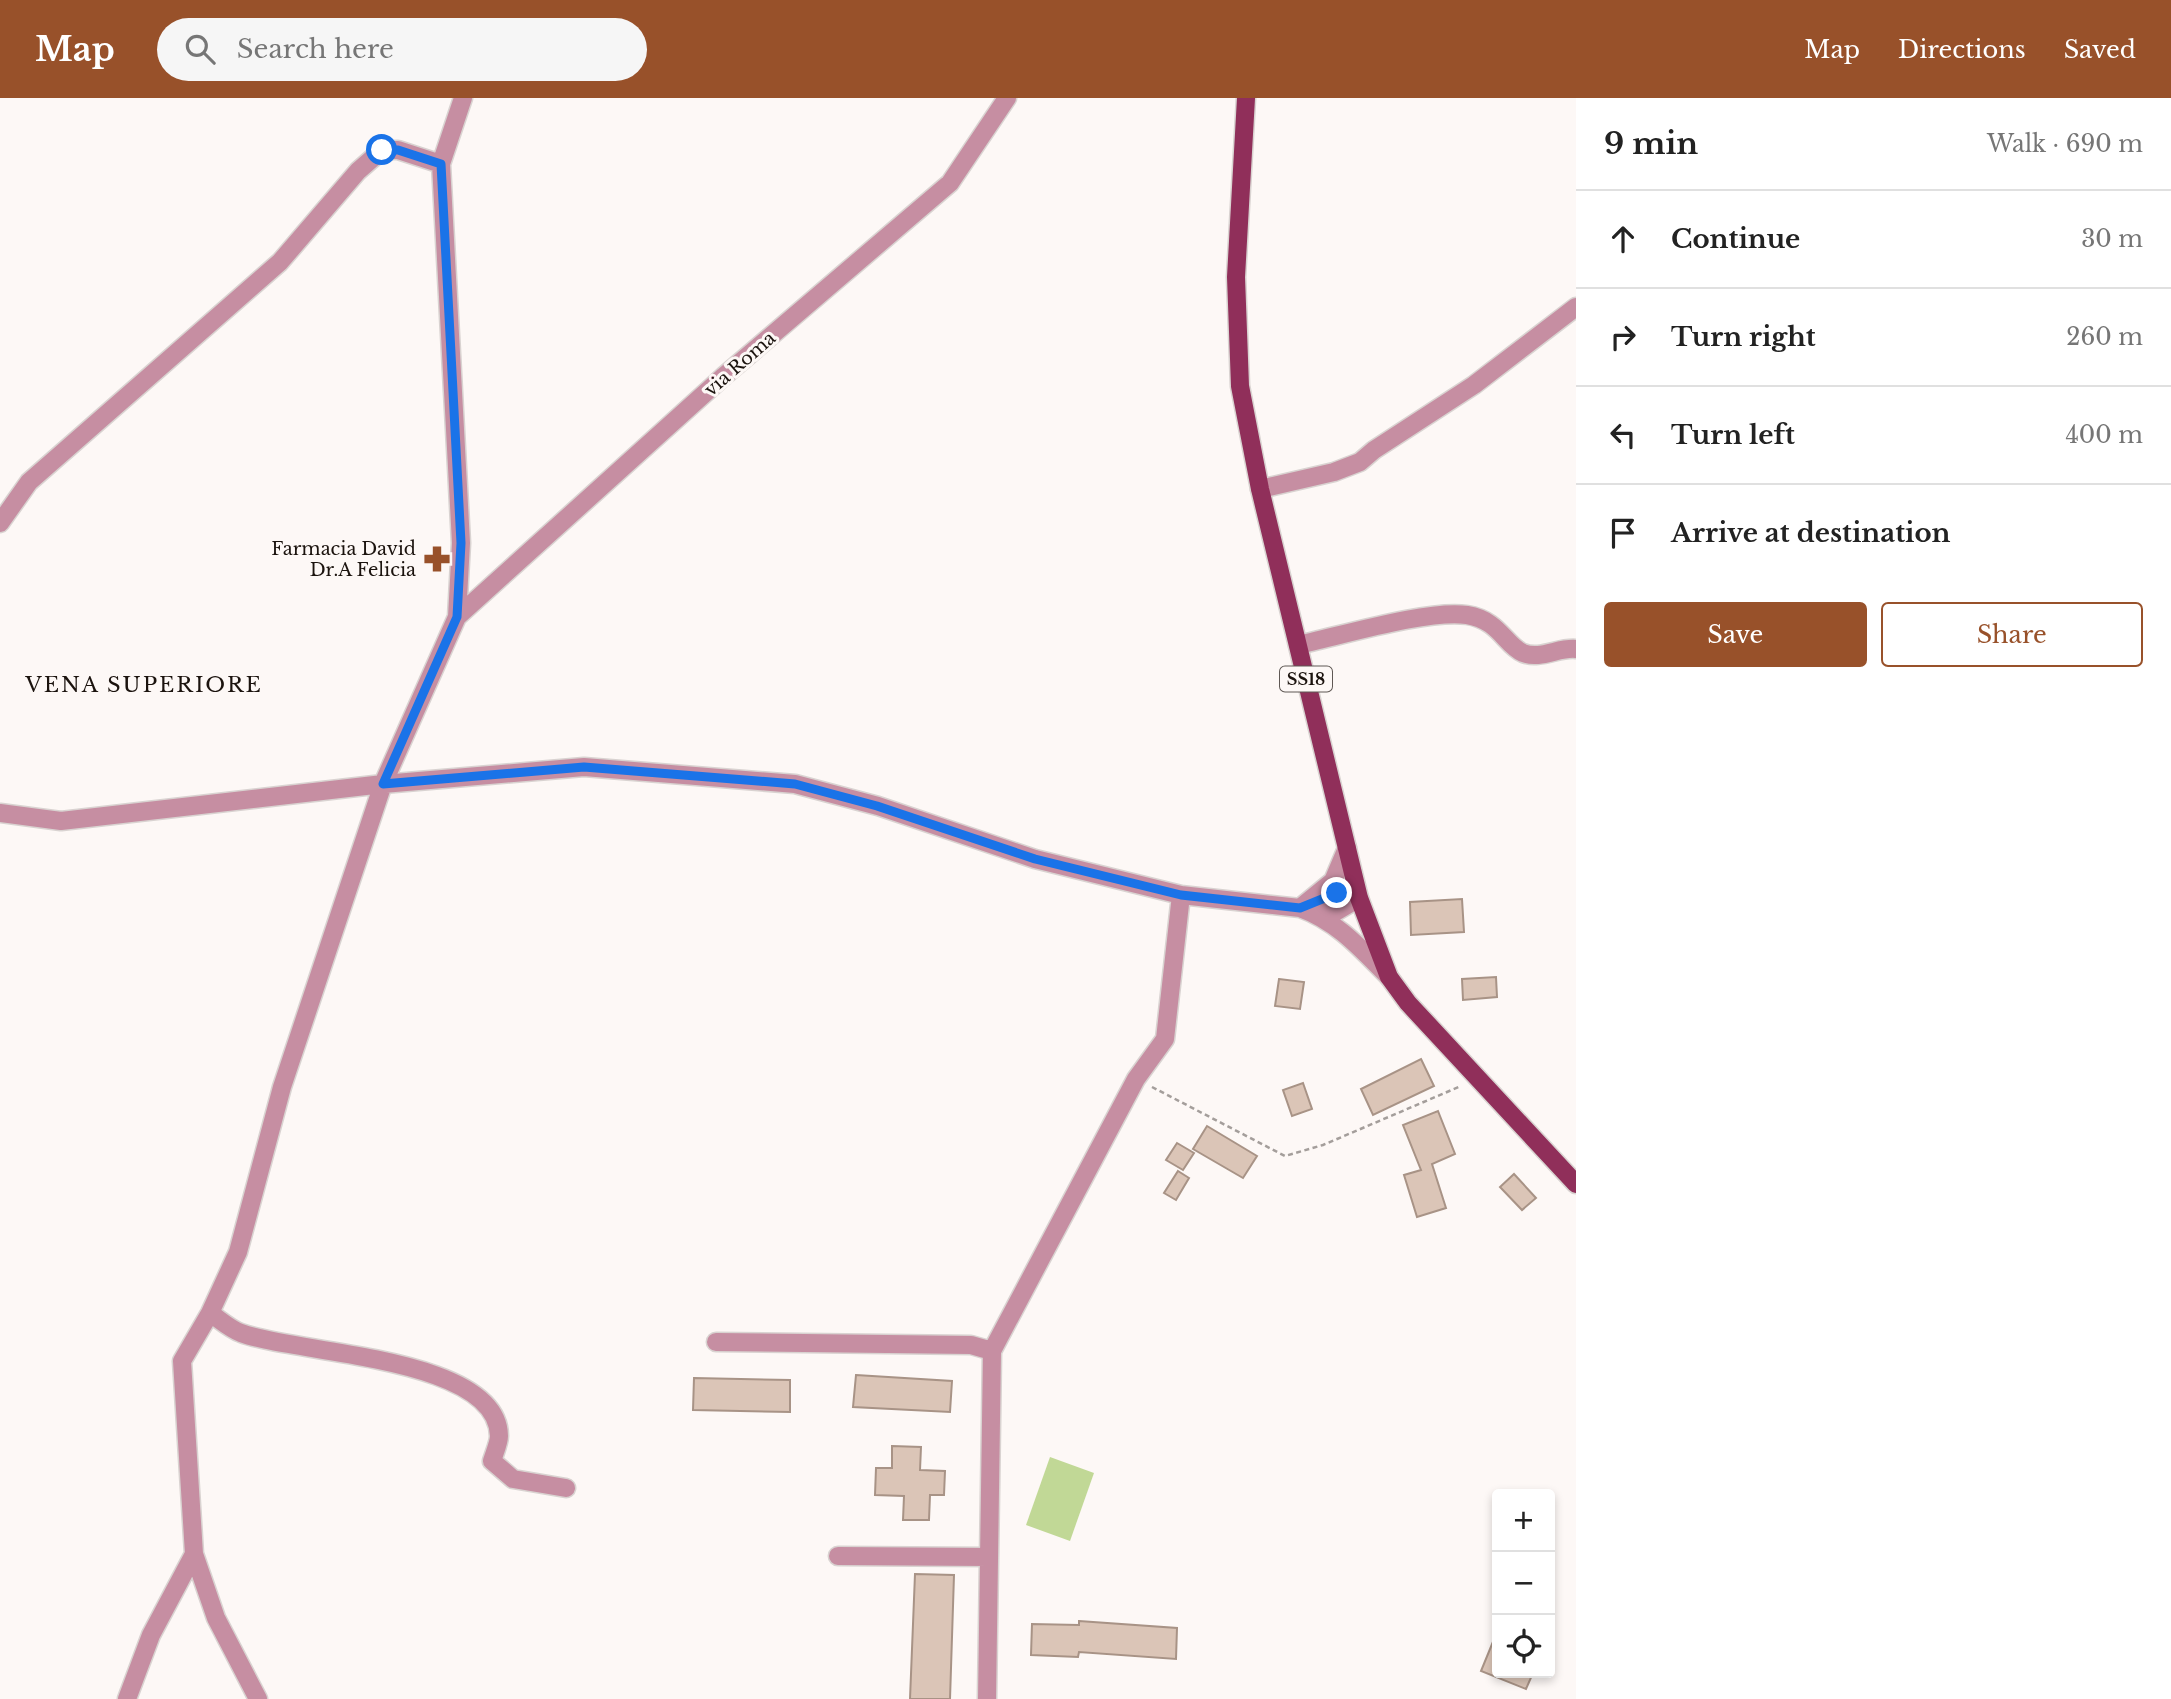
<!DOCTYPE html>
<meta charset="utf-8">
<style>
:root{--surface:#fff;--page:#f6f6f6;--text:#222;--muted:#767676;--line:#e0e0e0;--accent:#98512a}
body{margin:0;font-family:"Libre Baskerville",serif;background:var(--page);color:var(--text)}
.controls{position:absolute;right:21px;bottom:21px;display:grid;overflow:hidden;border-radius:7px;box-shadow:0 4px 10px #0003}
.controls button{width:63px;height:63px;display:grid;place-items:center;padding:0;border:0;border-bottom:2px solid var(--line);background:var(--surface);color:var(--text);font:35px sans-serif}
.stop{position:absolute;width:21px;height:21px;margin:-16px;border:5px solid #1a73e8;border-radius:50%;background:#fff}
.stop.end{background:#1a73e8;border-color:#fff;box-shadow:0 2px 7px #0008}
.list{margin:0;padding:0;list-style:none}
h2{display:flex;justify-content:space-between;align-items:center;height:91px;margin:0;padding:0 28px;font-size:30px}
h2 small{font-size:23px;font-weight:400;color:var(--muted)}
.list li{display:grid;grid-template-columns:46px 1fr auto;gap:21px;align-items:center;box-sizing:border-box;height:98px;padding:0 28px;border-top:2px solid var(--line)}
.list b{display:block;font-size:26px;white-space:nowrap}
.list em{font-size:23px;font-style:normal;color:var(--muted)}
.actions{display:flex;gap:14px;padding:21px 28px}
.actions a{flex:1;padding:16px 0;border:2px solid var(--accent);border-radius:7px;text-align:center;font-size:24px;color:var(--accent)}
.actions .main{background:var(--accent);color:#fff}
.icon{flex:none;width:38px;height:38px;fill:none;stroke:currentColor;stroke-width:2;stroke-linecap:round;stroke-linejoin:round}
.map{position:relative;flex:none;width:1576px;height:1601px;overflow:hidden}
header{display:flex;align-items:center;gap:42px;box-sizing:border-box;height:98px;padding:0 35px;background:var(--accent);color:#fff}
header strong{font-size:33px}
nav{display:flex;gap:38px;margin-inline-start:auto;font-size:24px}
.search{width:490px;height:63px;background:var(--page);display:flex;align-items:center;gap:18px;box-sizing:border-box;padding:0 24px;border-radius:38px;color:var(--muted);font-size:26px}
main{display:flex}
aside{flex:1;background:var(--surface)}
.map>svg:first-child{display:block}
.green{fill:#c1d896}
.building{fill:#dbc5b7;stroke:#a89386;stroke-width:2}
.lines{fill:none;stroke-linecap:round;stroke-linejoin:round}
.minor-casing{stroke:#d9d3d1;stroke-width:21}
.major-casing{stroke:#d9d3d1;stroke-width:21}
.path{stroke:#a49e9b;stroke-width:2.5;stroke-dasharray:5 3.5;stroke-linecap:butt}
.minor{stroke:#c68ea2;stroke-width:18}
.major{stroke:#902f5a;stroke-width:18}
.route{stroke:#1a73e8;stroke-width:9}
.labels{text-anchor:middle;stroke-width:6;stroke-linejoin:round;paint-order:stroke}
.shield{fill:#fdf8f6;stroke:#5f5854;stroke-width:2}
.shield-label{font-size:16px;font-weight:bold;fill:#1b130e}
.street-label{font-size:18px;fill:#1b130e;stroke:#fdf8f6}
.poi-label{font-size:18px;fill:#1b130e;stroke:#fdf8f6;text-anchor:end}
.quarter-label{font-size:21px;letter-spacing:2px;fill:#1b130e;stroke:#fdf8f6}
</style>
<header>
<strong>Map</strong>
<div class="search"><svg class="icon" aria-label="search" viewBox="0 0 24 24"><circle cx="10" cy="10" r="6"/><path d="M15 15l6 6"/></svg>Search here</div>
<nav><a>Map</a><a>Directions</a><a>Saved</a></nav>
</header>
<main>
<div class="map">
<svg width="1576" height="1601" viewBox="0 0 1576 1601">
<rect width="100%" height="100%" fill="#fdf8f6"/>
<!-- green -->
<path class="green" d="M 1050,1359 L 1094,1375 L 1070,1443 L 1026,1427 Z"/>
<!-- building -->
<path class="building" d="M 1462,801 L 1464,834 L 1411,837 L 1410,804 Z
M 1496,879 L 1497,899 L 1463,902 L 1462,881 Z
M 1279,881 L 1304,884 L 1300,911 L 1275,908 Z
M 1421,961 L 1434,988 L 1373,1017 L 1361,991 Z
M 1303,985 L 1312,1011 L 1292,1018 L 1283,992 Z
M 1438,1013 L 1455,1056 L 1432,1066 L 1446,1110 L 1417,1119 L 1404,1077 L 1421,1072 L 1403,1027 Z
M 1207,1028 L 1257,1058 L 1243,1080 L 1193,1051 Z
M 1177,1045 L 1194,1055 L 1183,1072 L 1166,1062 Z
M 1178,1073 L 1189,1080 L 1176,1102 L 1164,1095 Z
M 1514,1076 L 1536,1100 L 1522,1112 L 1500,1089 Z
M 856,1277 L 952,1283 L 950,1314 L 853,1309 Z
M 694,1280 L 790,1282 L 790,1314 L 693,1312 Z
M 892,1348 L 921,1349 L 920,1372 L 945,1373 L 944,1397 L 930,1397 L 929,1422 L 903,1422 L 904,1398 L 875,1397 L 876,1370 L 892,1370 Z
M 915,1476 L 954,1477 L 950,1601 L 910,1601 Z
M 1079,1523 L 1177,1530 L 1176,1561 L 1079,1554 L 1078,1559 L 1031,1557 L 1032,1526 L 1079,1527 Z
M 1497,1534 L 1497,1575 L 1533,1575 L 1526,1591 L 1481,1573 Z"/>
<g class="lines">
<!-- minor casing -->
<g class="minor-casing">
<path id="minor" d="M 1260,391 L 1334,374 L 1360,364 L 1374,352 L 1474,287 L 1576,209
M 0,425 L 29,384 L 280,164 L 358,73 L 382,52 L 398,52 L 441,66
M 457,519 L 724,278 L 950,85 L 1007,0
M 1298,547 C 1340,538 1429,511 1467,517 C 1499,522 1505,547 1523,555 C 1540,562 1559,549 1576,551
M 0,715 L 61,723 L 383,686 L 584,669 L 795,686 L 878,708 L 1035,761 L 1181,797 L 1300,810
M 1347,750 L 1333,783 L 1300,810 C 1338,824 1361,851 1389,879
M 1316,816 L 1337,813 L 1359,800 L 1337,795 L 1317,801
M 210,1215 C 219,1221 230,1231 241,1235 C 295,1256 498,1258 499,1338 C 499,1345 494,1356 492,1363 L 513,1381 L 566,1390
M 716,1244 L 971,1247 L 992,1253
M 838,1458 L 989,1459
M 127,1601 L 151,1537 L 194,1456
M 258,1601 L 216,1520 L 194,1456 L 182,1263 L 210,1215 L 238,1154 L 282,989 L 383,686 L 457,519 L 461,445 L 441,66 L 463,0
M 987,1601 L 992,1253 L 1136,981 L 1165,941 L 1181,797"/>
</g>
<!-- major casing -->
<g class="major-casing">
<path id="major" d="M 1246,0 L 1236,179 L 1240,288 L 1260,391 L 1359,800 L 1389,879 L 1408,905 L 1576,1086"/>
</g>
<!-- path -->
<path class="path" d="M 1152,989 L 1285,1058 L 1323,1047 L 1461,988"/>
<!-- minor -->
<use href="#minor" class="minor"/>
<!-- major -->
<use href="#major" class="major"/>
</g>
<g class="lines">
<!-- route -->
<path class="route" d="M 382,52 L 398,52 L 441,66 L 461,445 L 457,519 L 383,686 L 584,669 L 795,686 L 877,708 L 1035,761 L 1181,797 L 1300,810 L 1337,795"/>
</g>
<!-- icons -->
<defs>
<g id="pharmacy-bare" transform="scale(2.1)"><path d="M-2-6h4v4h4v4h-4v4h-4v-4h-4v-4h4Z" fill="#98512a" stroke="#fdf8f6" stroke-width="2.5" paint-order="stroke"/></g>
</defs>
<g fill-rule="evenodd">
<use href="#pharmacy-bare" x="437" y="461"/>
</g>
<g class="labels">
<!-- shield labels -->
<rect class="shield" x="1280" y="568.5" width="52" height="25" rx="5"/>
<g class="shield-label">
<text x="1306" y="587">SS18</text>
</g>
<!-- street labels -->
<g class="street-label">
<text transform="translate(740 266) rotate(-41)" y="6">via Roma</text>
</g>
<!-- poi labels -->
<g class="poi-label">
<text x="416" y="457">Farmacia David<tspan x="416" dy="21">Dr.A Felicia</tspan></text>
</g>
<!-- quarter labels -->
<g class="quarter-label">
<text x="144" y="594">VENA SUPERIORE</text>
</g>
</g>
</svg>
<div class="controls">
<button>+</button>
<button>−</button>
<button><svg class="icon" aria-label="locate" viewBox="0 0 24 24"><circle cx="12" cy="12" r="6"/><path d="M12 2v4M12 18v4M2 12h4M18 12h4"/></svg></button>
</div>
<div class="stop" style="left:382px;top:52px"></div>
<div class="stop end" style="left:1337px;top:795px"></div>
</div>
<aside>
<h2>9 min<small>Walk · 690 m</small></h2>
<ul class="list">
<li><svg class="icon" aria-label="ahead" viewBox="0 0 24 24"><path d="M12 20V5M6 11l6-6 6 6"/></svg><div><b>Continue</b></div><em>30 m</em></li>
<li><svg class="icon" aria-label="right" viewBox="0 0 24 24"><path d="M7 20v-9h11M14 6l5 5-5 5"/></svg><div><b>Turn right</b></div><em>260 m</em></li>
<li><svg class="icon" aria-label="left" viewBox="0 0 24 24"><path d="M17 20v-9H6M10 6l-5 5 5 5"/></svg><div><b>Turn left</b></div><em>400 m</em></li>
<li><svg class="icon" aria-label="arrive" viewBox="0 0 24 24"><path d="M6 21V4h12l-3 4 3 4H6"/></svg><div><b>Arrive at destination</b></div></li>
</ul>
<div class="actions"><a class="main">Save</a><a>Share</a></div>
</aside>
</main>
